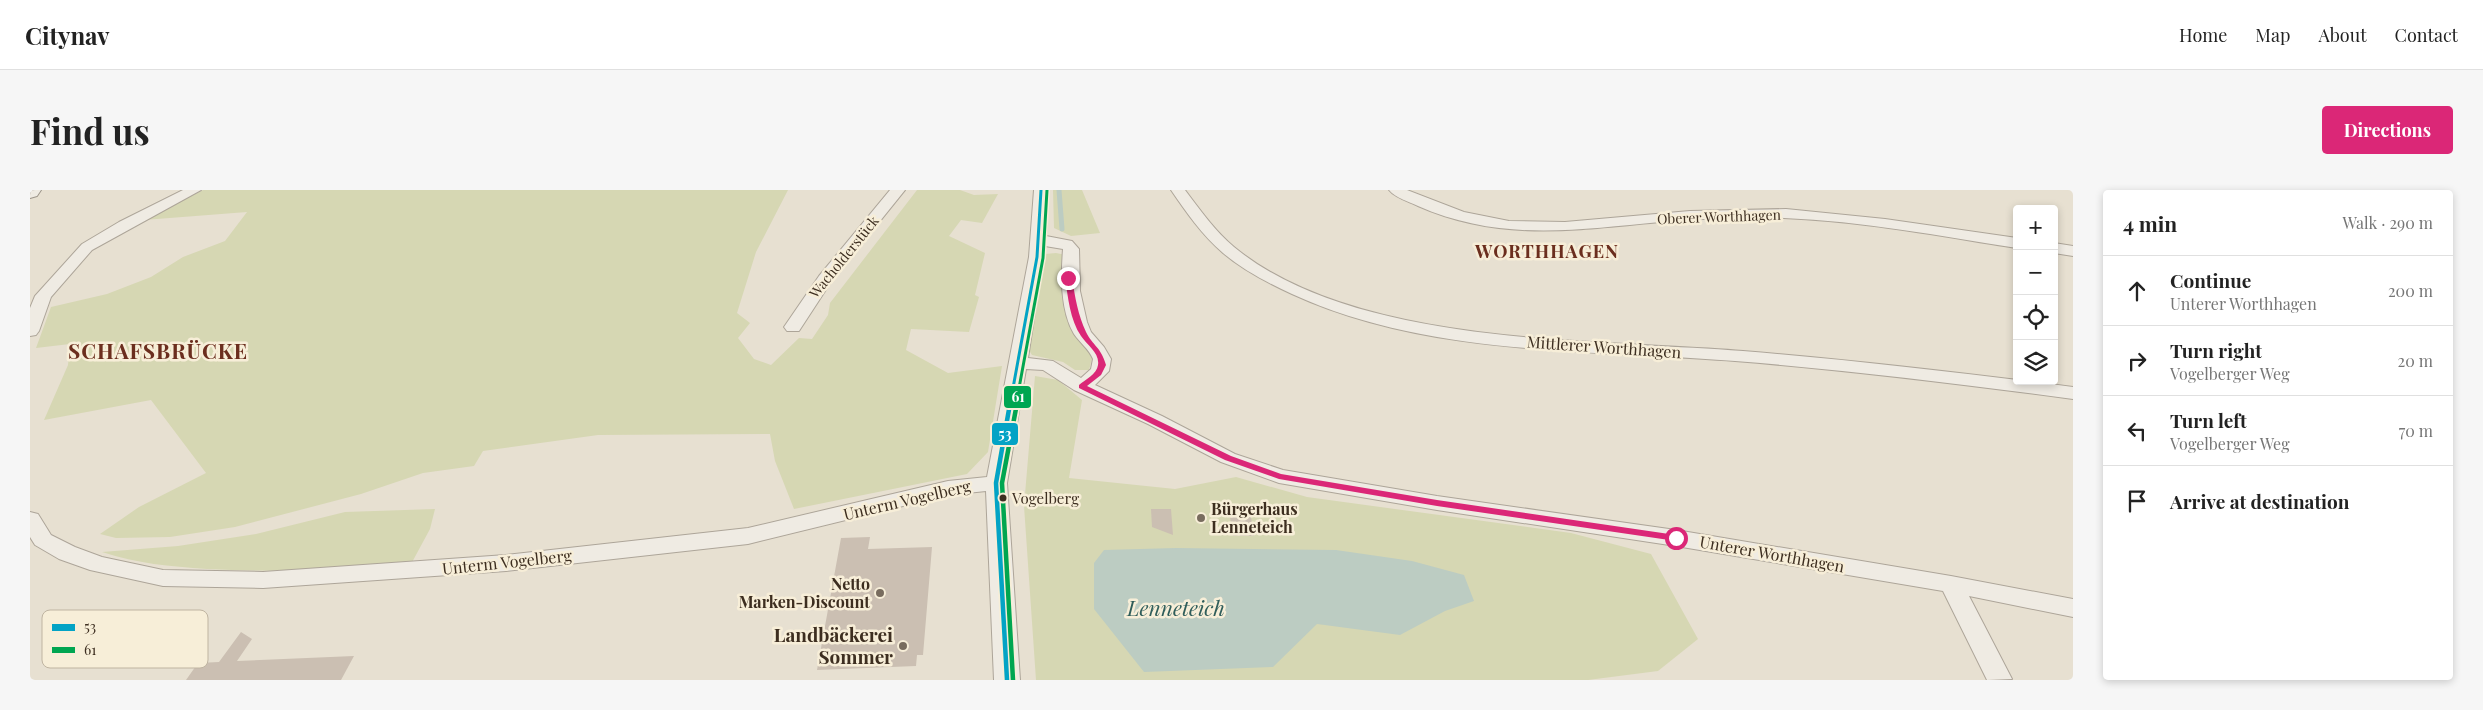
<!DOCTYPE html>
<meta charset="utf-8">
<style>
:root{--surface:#fff;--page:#f6f6f6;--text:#222;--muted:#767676;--line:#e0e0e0;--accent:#db2777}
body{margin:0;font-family:"Playfair Display",serif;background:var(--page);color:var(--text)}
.controls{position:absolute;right:15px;top:15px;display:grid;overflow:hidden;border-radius:5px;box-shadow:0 2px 8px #0003}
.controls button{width:45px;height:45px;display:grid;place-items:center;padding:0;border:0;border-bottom:1px solid var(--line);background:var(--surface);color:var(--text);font:25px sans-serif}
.stop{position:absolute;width:15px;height:15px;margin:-11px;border:4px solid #db2777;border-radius:50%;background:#fff}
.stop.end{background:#db2777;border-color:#fff;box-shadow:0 1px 5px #0008}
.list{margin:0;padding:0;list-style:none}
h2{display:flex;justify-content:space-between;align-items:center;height:65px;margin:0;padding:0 20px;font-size:21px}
h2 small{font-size:16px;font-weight:400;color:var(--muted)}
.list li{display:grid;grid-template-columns:32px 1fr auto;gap:15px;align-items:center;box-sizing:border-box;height:70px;padding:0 20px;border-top:1px solid var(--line)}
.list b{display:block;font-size:19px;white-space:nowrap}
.list p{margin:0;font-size:16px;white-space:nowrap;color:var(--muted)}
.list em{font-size:16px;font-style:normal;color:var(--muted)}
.icon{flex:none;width:28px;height:28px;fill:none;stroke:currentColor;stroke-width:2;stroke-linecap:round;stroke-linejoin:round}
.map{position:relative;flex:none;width:2043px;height:490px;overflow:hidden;border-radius:5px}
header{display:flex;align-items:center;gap:30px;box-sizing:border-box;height:70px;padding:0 25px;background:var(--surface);border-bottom:1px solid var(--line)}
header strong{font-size:24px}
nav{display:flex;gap:28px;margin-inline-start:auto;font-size:18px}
.intro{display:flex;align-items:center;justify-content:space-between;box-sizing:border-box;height:120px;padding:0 30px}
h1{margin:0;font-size:35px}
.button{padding:12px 22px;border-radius:5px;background:var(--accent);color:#fff;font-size:18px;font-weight:700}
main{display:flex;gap:30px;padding:0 30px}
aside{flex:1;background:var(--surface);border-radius:5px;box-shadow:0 2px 8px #0003}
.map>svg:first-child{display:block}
.green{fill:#d6d7b3}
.water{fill:#bcccc2}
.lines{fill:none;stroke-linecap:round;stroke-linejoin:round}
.stream{stroke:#bcccc2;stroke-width:5}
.building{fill:#cbbfb2}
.minor-casing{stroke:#ada599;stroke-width:2}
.secondary-casing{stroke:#9c958a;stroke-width:2}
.minor{fill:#efebe3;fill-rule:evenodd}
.secondary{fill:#efebe3;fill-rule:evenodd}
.bus-1-far1-casing{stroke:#f7eed8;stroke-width:6}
.bus-1-casing{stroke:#f7eed8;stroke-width:8}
.bus-2-far1-casing{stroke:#f7eed8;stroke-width:6}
.bus-2-casing{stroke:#f7eed8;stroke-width:8}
.bus-1-far1{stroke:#03a3c5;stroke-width:3}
.bus-1{stroke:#03a3c5;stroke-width:4.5}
.bus-2-far1{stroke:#00a651;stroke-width:3}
.bus-2{stroke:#00a651;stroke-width:4.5}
.route{fill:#db2777}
.bus-dot{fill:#3d2e20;stroke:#f7eed8;stroke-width:2}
.poi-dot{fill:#786c5e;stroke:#f7eed8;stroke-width:2}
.labels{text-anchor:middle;stroke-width:5;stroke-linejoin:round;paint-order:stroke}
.far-street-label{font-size:14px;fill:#3d2e20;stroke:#f7eed8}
.bus-label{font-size:15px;fill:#3d2e20;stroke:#f7eed8;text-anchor:start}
.street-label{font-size:16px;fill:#3d2e20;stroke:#f7eed8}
.poi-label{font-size:16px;font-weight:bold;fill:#3d2e20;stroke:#f7eed8;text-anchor:start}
.far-district-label{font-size:18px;font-weight:bold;letter-spacing:1px;fill:#6b2e1e;stroke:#f7eed8}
.near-poi-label{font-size:19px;font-weight:bold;fill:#3d2e20;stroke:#f7eed8;text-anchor:end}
.district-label{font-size:21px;font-weight:bold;letter-spacing:1px;fill:#6b2e1e;stroke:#f7eed8}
.near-water-label{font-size:21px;font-style:italic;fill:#2f5d5a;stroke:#f7eed8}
.key{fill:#f7eed8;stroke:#bfb4a1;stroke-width:1}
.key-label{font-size:14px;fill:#3d2e20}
.line-badge{stroke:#f7eed8;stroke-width:2}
.badge-label{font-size:14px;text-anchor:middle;font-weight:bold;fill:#fff}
</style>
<header>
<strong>Citynav</strong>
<nav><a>Home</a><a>Map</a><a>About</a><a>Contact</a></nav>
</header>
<div class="intro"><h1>Find us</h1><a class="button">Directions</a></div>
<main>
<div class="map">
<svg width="2043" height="490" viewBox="0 0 2043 490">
<rect width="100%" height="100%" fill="#e7e0d1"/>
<!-- green -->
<path class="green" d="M 173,0 L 758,0 L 726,62 L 707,123 L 720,133 L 708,148 L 724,169 L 741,175 L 769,148 L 782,149 L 798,125 L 800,113 L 887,0 L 930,0 L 944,5 L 968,4 L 952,33 L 931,30 L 919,46 L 955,63 L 945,105 L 949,107 L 939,142 L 881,139 L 876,160 L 918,183 L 972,176 L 958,262 L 937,284 L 764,319 L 745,271 L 740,244 L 568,245 L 453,261 L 444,276 L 393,283 L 331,304 L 205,337 L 140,347 L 86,348 L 70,344 L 109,317 L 176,283 L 121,210 L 14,230 L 38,175 L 40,154 L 6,158 L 21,117 L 77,104 L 121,87 L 153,67 L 195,51 L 217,22 L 114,30 Z
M 1023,0 L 1052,0 L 1070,43 L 1041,46 L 1024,38 Z
M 1026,63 L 1036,65 L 1063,165 L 1059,180 L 1045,180 L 1033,172 L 1002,165 L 995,154 L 1015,64 Z
M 1005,186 L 1028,190 L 1052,210 L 1039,288 L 1145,299 L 1206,287 L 1277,307 L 1541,343 L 1621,364 L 1668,449 L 1628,481 L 1558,490 L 1006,490 L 994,316 Z
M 405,319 L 400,339 L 380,376 C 311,379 246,383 177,379 C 139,376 108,374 72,362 L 148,356 L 226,344 L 315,322 Z"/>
<!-- water -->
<path class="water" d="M 1146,358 L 1306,360 L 1382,371 L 1434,385 L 1444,411 L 1415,421 L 1370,445 L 1287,434 L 1243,477 L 1114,482 L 1064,419 L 1064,373 L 1074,360 Z"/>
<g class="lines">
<!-- stream -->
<path class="stream" d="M 1029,0 L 1032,39"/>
</g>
<!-- building -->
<path class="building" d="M 1121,319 L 1141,319 L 1143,345 L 1122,337 Z
M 1199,321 L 1220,321 L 1224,346 L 1203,346 Z
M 840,347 L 838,359 L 902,357 L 893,465 L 887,465 L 886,476 L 787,480 L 811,348 Z
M 211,442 L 222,449 L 207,471 L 324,466 L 311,490 L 156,490 L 168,473 L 189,472 Z"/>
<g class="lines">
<!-- minor casing -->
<g class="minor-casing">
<path id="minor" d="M 153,0 L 171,0 L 62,60 L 21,107 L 9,141 L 6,145 L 0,146 L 0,118 L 5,106 L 52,54 L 89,32 Z
M 860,0 L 875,0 L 801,92 L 769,141 L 757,141 L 754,137 L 789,86 Z
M 1004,0 L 1018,0 L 1016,46 L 1042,51 L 1049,59 L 1050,101 L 1057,132 L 1061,142 L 1074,157 L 1081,169 L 1079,181 L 1065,195 L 1132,226 L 1205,264 L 1253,280 L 1407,306 L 1646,340 L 1921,386 L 2043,409 L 2043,427 L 1939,406 L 1982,489 L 1957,490 L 1913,401 L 1646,356 L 1407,320 L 1249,293 L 1191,272 L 1118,234 L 1044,200 L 1013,180 L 996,179 L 977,293 L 990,490 L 964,490 L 956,301 L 918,305 L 718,354 L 476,381 L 233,398 L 133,396 L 60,380 L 29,369 L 5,355 L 0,347 L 0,322 L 8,324 L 21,345 L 45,357 L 72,367 L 133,380 L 233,382 L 476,365 L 718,338 L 918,291 L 957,287 L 999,67 ZM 1015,56 L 1033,59 C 1031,86 1030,120 1044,144 C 1050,153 1059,159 1063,169 L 1061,179 L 1051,188 L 1023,171 L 998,168 Z
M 1141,0 L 1155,0 C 1170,20 1185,41 1204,57 C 1325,157 1562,149 1713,161 C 1823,170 1934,183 2043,197 L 2043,209 C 1931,194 1818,180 1705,171 C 1559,159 1399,167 1262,104 C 1238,93 1213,80 1193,63 C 1172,45 1156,22 1141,0 Z
M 1359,0 L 1377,0 L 1434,22 L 1479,31 L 1535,32 L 1660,21 L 1756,19 L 1855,29 L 1987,48 L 1987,58 C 1910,46 1832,31 1754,28 C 1713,27 1671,28 1630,32 C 1545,40 1470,52 1388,16 C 1380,12 1365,8 1359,0 Z
M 2024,53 L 2043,56 L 2043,66 L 2024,63 Z"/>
</g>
<!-- secondary casing -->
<g class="secondary-casing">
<path id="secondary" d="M 0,0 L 11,0 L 7,6 L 0,8 Z"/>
</g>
<!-- minor -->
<use href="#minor" class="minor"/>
<!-- secondary -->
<use href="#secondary" class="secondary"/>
<!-- bus-1-far1 casing -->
<g class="bus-1-far1-casing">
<path id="bus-1-far1" d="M 981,209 L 1007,67 L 1011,0"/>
</g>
<!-- bus-1 casing -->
<g class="bus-1-casing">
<path id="bus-1" d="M 977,490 L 966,293 L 981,208"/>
</g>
<!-- bus-2-far1 casing -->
<g class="bus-2-far1-casing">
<path id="bus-2-far1" d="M 987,209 L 1013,68 L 1017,0"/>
</g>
<!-- bus-2 casing -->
<g class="bus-2-casing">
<path id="bus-2" d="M 983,490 L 972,293 L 988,208"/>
</g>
<!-- bus-1-far1 -->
<use href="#bus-1-far1" class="bus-1-far1"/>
<!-- bus-1 -->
<use href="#bus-1" class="bus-1"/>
<!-- bus-2-far1 -->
<use href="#bus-2-far1" class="bus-2-far1"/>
<!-- bus-2 -->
<use href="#bus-2" class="bus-2"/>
</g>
<!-- route -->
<path class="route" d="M 1038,87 L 1042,88 C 1045,107 1048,125 1056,142 C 1063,156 1071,157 1076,175 L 1071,185 L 1057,196 L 1201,266 L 1251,284 L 1407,310 L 1646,345 L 1651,348 L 1646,351 L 1407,316 L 1249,289 L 1195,270 L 1049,198 L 1049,195 C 1055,190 1067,184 1068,175 C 1070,163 1057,155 1051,146 C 1040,130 1038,107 1035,88 Z"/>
<!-- markers -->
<circle class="bus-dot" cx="973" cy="308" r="4.5"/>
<g class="poi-dot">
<circle cx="1171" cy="328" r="5"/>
<circle cx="850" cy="403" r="5"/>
<circle cx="873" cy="456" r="5"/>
</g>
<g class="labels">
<!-- far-street labels -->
<g class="far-street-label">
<text transform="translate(1689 27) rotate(-2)" y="5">Oberer Worthhagen</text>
<text transform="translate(814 67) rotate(-51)" y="5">Wacholderstück</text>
</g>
<!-- bus labels -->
<g class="bus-label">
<text x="982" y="314">Vogelberg</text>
</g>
<!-- street labels -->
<g class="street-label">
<text transform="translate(1574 157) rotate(4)" y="6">Mittlerer Worthhagen</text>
<text transform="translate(877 310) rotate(-13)" y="6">Unterm Vogelberg</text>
<text transform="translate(1742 364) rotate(10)" y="6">Unterer Worthhagen</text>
<text transform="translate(477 372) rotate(-6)" y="6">Unterm Vogelberg</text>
</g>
<!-- poi labels -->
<g class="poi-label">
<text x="1181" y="325">Bürgerhaus<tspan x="1181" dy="18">Lenneteich</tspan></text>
<text x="840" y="400" text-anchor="end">Netto<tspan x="840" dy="18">Marken-Discount</tspan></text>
</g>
<!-- far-district labels -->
<g class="far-district-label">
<text x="1517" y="68">WORTHHAGEN</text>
</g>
<!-- near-poi labels -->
<g class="near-poi-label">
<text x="863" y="452">Landbäckerei<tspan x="863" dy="22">Sommer</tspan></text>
</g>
<!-- district labels -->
<g class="district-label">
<text x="128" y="169">SCHAFSBRÜCKE</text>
</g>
<!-- near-water labels -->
<g class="near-water-label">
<text x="1146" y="426">Lenneteich</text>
</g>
</g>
<!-- legend -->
<rect x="12" y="420" width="166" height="58" rx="8" class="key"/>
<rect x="22" y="434" width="23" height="7" fill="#03a3c5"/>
<rect x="22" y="457" width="23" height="6" fill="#00a651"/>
<g class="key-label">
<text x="54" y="442">53</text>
<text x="54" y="465">61</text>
</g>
<g class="line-badge">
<rect x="973" y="195" width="29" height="24" rx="5" fill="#00a651"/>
<rect x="961" y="232" width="28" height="24" rx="5" fill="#03a3c5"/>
</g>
<g class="badge-label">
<text x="988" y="212">61</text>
<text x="975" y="249">53</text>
</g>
</svg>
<div class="controls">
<button>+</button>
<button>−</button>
<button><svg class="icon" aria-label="locate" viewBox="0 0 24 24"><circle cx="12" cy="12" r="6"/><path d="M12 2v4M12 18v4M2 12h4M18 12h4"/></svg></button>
<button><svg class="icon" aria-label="layers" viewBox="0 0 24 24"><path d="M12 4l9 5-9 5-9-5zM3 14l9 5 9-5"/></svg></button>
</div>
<div class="stop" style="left:1646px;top:348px"></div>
<div class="stop end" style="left:1038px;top:88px"></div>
</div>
<aside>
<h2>4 min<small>Walk · 290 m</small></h2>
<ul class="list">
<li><svg class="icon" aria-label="ahead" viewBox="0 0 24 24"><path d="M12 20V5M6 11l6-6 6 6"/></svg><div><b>Continue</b><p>Unterer Worthhagen</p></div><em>200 m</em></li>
<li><svg class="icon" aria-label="right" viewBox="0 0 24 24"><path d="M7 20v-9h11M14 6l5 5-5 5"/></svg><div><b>Turn right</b><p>Vogelberger Weg</p></div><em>20 m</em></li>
<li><svg class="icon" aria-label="left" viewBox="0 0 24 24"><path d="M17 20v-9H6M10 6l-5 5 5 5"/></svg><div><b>Turn left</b><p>Vogelberger Weg</p></div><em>70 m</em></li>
<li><svg class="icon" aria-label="arrive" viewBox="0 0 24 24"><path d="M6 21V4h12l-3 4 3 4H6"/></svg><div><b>Arrive at destination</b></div></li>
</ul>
</aside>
</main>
